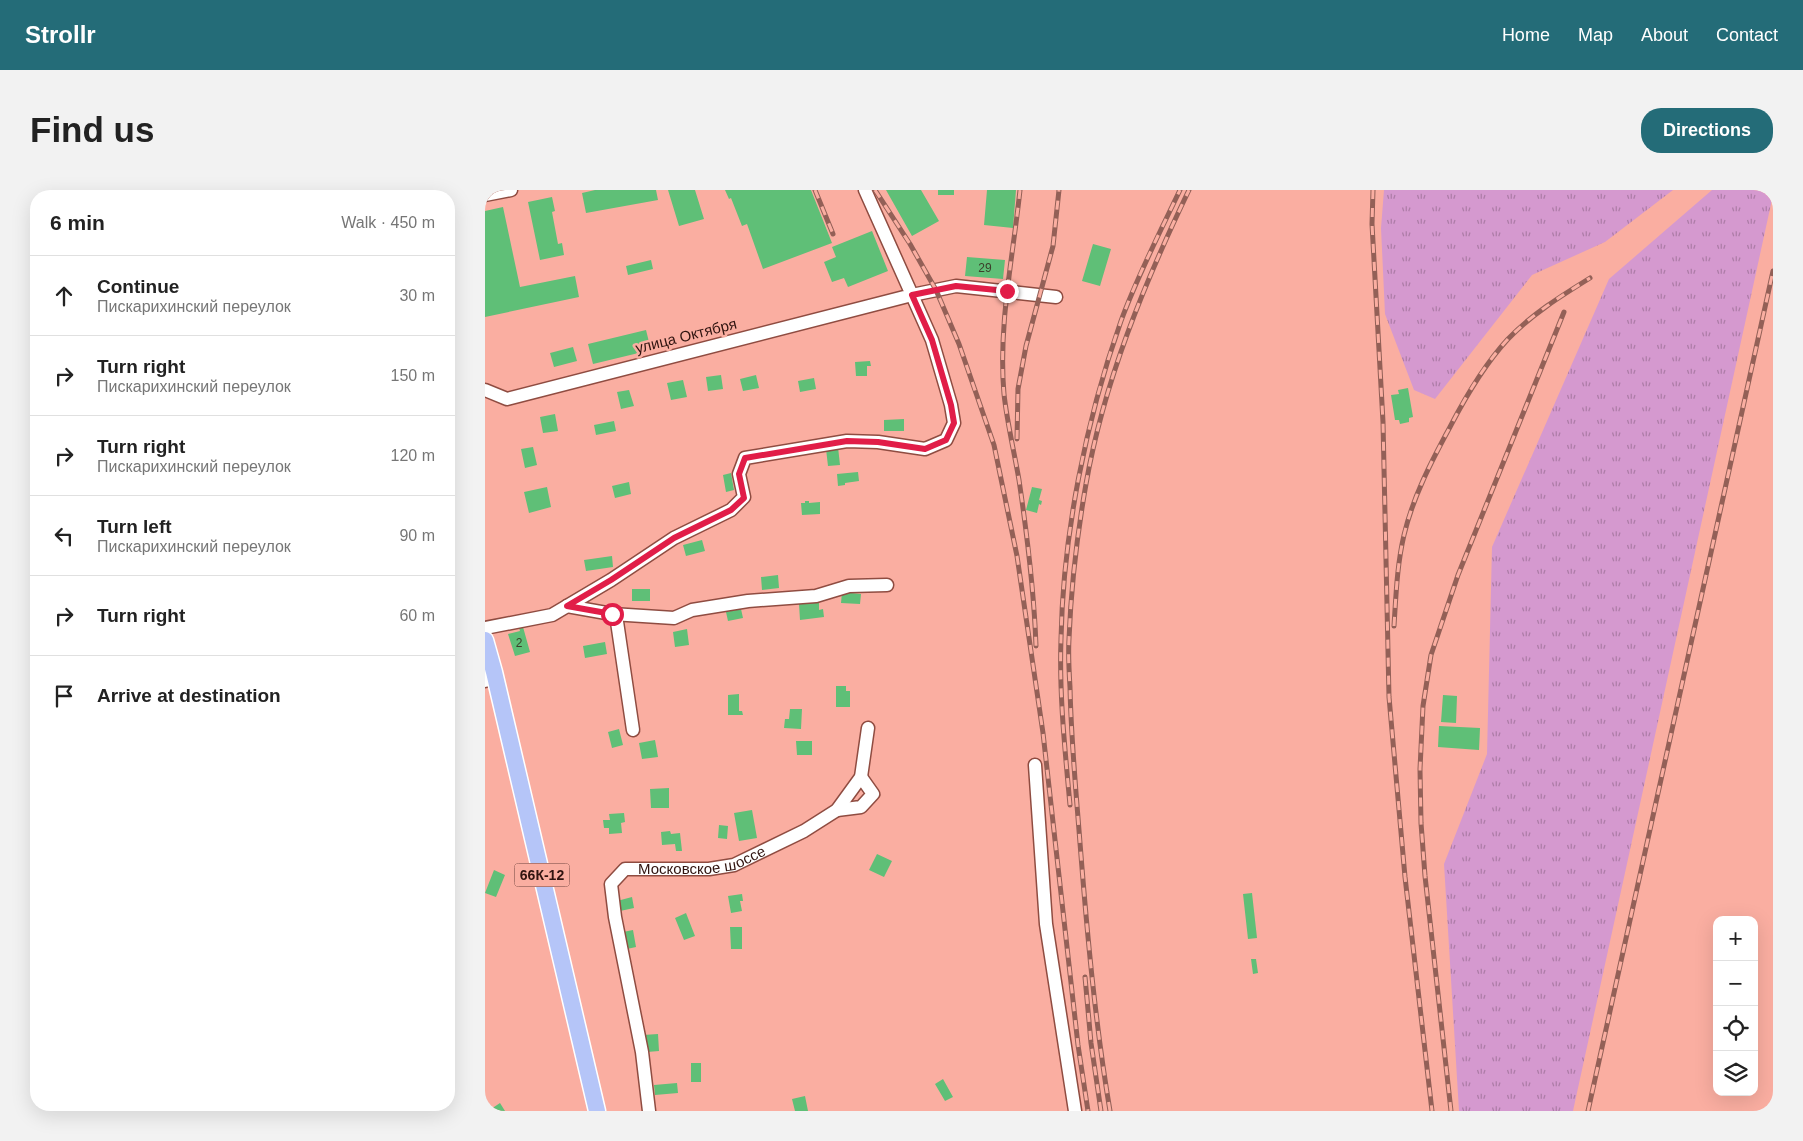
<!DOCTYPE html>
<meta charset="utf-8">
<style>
:root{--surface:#fff;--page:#f2f2f2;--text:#222;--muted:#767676;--line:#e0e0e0;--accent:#246c78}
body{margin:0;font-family:Helvetica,sans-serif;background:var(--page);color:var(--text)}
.controls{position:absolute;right:15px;bottom:15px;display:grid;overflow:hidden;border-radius:10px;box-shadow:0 5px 20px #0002}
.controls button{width:45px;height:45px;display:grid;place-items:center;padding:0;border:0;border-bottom:1px solid var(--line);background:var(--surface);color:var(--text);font:25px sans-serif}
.stop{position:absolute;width:15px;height:15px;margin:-11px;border:4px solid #e11d48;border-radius:50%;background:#fff}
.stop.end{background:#e11d48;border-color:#fff;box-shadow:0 1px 5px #0008}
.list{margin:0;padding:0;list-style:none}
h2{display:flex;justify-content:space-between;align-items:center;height:65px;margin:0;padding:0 20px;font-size:21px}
h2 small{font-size:16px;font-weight:400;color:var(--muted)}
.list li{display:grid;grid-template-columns:32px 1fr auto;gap:15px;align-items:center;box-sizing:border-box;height:80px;padding:0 20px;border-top:1px solid var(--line)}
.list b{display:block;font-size:19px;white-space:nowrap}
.list p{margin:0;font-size:16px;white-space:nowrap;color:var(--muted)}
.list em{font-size:16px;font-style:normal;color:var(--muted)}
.icon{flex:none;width:28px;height:28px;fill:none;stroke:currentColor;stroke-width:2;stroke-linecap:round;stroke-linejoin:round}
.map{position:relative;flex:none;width:1288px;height:921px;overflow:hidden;border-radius:20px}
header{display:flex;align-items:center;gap:30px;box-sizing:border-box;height:70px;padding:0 25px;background:var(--accent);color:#fff}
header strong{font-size:24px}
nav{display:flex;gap:28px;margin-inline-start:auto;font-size:18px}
.intro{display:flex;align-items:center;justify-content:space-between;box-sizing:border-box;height:120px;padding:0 30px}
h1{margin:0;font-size:35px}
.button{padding:12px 22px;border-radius:20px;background:var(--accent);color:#fff;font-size:18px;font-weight:700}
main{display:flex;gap:30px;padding:0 30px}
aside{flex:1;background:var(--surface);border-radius:20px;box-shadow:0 5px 20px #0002}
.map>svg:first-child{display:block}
.grass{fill:url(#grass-tufts)}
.building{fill:#5fbf77}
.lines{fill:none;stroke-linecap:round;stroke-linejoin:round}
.minor-casing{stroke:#8f4c41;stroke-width:15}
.major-casing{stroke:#fff;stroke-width:19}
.minor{stroke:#fff;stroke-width:12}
.major{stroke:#b5c5f8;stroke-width:16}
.rail-casing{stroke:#936057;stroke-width:5}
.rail{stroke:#faaea1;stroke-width:3;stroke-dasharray:9;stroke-linecap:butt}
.route{stroke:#e11d48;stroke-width:6}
.labels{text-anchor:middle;stroke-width:5;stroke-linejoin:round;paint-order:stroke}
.number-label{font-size:12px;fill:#3c3f2a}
.shield{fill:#faaea1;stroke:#6d423c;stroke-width:1}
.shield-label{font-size:14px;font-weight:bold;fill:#301410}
.street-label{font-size:15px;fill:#301410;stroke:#faaea1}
</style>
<header>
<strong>Strollr</strong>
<nav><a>Home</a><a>Map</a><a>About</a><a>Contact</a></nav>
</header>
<div class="intro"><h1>Find us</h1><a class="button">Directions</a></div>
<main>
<aside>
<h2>6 min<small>Walk · 450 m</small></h2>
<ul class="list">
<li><svg class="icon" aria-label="ahead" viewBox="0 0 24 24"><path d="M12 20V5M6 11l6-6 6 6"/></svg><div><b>Continue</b><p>Пискарихинский переулок</p></div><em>30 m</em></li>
<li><svg class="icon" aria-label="right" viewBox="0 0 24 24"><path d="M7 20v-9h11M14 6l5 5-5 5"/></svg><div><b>Turn right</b><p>Пискарихинский переулок</p></div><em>150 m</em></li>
<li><svg class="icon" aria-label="right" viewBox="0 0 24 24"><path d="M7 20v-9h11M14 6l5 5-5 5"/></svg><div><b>Turn right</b><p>Пискарихинский переулок</p></div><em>120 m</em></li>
<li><svg class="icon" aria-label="left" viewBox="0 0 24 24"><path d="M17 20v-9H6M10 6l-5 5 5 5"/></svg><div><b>Turn left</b><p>Пискарихинский переулок</p></div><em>90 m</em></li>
<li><svg class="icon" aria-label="right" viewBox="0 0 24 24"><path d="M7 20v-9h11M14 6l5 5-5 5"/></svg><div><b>Turn right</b></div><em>60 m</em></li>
<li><svg class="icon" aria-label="arrive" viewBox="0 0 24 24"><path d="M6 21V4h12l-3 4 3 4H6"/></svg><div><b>Arrive at destination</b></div></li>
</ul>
</aside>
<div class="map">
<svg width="1288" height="921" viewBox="0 0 1288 921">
<defs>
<pattern id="grass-tufts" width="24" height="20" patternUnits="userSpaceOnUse" patternTransform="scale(1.25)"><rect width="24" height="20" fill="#d599cf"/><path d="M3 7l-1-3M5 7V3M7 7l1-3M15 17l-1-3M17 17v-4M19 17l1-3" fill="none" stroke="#ad7ca7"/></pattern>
</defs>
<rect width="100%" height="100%" fill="#faaea1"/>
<!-- grass -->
<path class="grass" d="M 899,0 L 1188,0 L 1120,52 L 1047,85 L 950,209 L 929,200 L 900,124 L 896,38 Z
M 1227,0 L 1288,0 L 1288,5 L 1088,921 L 974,921 L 959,674 L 1002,564 L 1007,357 L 1124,89 Z"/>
<!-- building -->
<path class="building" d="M 110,0 L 171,0 L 173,10 L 101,23 L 97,3 Z
M 183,0 L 210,0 L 219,29 L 194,36 Z
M 240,0 L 326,0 L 347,53 L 278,79 L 262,34 L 257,36 L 246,8 L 244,9 Z
M 401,0 L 436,0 L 454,31 L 427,46 Z
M 453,0 L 469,0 L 469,5 L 453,5 Z
M 502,0 L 531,0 L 528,38 L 499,35 Z
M 67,7 L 70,21 L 67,22 L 73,54 L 77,53 L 79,65 L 55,70 L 43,12 Z
M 18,17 L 35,97 L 90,86 L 94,107 L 0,127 L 0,21 Z
M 387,41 L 403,81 L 363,97 L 359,88 L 347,92 L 339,72 L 351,67 L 347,57 Z
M 608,54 L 626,59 L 615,96 L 597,91 Z
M 482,67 L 520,70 L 518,89 L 480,86 Z
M 166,70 L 168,79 L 143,85 L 141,76 Z
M 161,140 L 166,160 L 108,174 L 103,154 Z
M 88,157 L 92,171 L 69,177 L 65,163 Z
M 385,171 L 386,176 L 382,176 L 382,186 L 371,186 L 370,172 Z
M 236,185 L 238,199 L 223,201 L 221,187 Z
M 271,185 L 274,198 L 258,201 L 255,189 Z
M 329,188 L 331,199 L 315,202 L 313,191 Z
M 198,190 L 202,207 L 186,210 L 182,193 Z
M 923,198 L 928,227 L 924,228 L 924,232 L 915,234 L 914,230 L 910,230 L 906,205 L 914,204 L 913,200 Z
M 144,200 L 149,216 L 136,219 L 132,202 Z
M 70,224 L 73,241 L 58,243 L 55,227 Z
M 419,229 L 419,241 L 399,241 L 399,230 Z
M 129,231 L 131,241 L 111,245 L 109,235 Z
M 48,257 L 52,275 L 40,278 L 36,259 Z
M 353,257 L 355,275 L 343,276 L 341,259 Z
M 373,282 L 374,291 L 360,293 L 360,295 L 353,296 L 352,284 Z
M 246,283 L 249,300 L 241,302 L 238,285 Z
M 144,292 L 146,304 L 130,308 L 127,296 Z
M 62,297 L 66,317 L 44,323 L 39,302 Z
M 547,297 L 557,299 L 554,310 L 557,311 L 556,315 L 554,314 L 552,323 L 541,320 Z
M 320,311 L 324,311 L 324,313 L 335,312 L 335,324 L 317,325 L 316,313 L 320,313 Z
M 217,350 L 220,361 L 201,366 L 198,355 Z
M 127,366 L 128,377 L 101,381 L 99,370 Z
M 293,385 L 294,398 L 277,400 L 276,387 Z
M 147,399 L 165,399 L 165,411 L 147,411 Z
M 357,402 L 376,404 L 375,414 L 356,413 Z
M 334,412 L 334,420 L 338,419 L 339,427 L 315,430 L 314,414 Z
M 256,419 L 258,428 L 243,431 L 241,422 Z
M 38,437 L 45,462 L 30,466 L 23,444 L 35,441 L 34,438 Z
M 202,439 L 204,455 L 190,457 L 188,442 Z
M 120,452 L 122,464 L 100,468 L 98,456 Z
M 351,496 L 361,496 L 361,501 L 365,501 L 365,517 L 351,517 Z
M 254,504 L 254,521 L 257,521 L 258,525 L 243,525 L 243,505 Z
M 958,505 L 972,506 L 971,533 L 956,532 Z
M 305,519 L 317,519 L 316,539 L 299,538 L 300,529 L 304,529 Z
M 954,536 L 995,538 L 994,560 L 953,557 Z
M 134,539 L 138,555 L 127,558 L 123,542 Z
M 170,550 L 173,567 L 157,569 L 154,553 Z
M 311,551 L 327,551 L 327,565 L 312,565 Z
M 184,598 L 184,618 L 166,618 L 165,599 Z
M 267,620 L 272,648 L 254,651 L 249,623 Z
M 139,623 L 140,632 L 136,633 L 137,643 L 124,644 L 124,638 L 119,638 L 118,630 L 125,630 L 124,624 Z
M 234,635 L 243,636 L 242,649 L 233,648 Z
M 185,641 L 186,644 L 195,643 L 197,661 L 191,661 L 190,654 L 177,655 L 176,642 Z
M 392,664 L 407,671 L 399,687 L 384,680 Z
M 9,680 L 20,685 L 11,707 L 0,703 Z
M 767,703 L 772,748 L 763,749 L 758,704 Z
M 257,704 L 258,711 L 255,711 L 257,721 L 246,723 L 243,706 Z
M 147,707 L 149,718 L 135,721 L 132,711 Z
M 201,723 L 210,746 L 199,750 L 190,728 Z
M 245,737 L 257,737 L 257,759 L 246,759 Z
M 148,740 L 151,757 L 142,759 L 138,742 Z
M 766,769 L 771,769 L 773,783 L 768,784 Z
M 173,844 L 174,861 L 162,862 L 158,845 Z
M 206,873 L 216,873 L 216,892 L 206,892 Z
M 458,889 L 468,907 L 460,911 L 450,894 Z
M 192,893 L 193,903 L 170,905 L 169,895 Z
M 320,906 L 323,921 L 310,921 L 307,909 Z
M 15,913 L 20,921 L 3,921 Z"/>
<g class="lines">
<!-- minor casing -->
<g class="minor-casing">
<g id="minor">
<path d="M 0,5 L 26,0"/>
<path d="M 0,200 L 22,209 L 427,105 L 380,0"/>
<path d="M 82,416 L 127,424 L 189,428 L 207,420 L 263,411 L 331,406 L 364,396 L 402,395"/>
<path d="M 131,425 L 148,540"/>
<path d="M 0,438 L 67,425 L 126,390 L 189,348 L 246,320 L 259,307 L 254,284 L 260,268 L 362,251 L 393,252 L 440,259 L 461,250 L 469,233 L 466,215 L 447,150 L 427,105 L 471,96 L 571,107"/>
<path d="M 0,491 L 9,482"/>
<path d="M 550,575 L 561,734 L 590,921"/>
<path d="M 352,620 L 376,617 L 388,604 L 376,587"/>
<path id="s1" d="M 164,921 L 157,862 L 130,727 L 126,694 L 140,679 L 224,679 L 249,675 L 319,641 L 352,620 L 376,587 L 383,538"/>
</g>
</g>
<!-- major casing -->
<g class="major-casing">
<path id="major" d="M 0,450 L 9,482 L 112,921"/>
</g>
<!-- minor -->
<use href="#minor" class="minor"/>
<!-- major -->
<use href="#major" class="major"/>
<!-- rail casing -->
<g class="rail-casing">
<path id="rail" d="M 330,0 L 348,44
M 390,0 L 425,54 L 451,100 L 474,154 L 509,255 L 532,366 L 558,543 L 593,855 L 603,921
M 535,0 C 528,67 513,136 519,204 C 522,232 529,261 534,290 C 542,344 549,400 551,456
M 888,0 L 887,34 L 898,232 L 904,507 L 920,687 L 947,921
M 532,249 L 533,199 L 541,156 L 568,56 L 574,0
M 909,436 C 911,405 912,375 919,345 C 928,307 946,272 965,237 C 981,206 999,175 1023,149 C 1047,124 1076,106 1105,88
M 585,615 C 580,560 574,504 576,449 C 578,344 601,230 636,131 C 652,87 675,42 695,0
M 600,787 L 606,853 L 616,921
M 625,921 C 610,832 602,742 595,653 C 591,601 586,549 585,497 C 584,481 583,465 584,449 C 586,398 592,345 601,294 C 619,191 659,94 704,0
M 966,921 L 940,686 L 936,633 L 935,579 L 938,516 L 946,465 L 973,385 L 1079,122
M 1103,921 L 1288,81"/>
</g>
<!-- rail -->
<use href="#rail" class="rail"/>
</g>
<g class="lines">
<!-- route -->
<path class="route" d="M 127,424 L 82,416 L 126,390 L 189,348 L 246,320 L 259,308 L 254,284 L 260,268 L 362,251 L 393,252 L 440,259 L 461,250 L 469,233 L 466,215 L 447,150 L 427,105 L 471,96 L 522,101"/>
</g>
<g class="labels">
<!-- number labels -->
<g class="number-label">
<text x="500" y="82">29</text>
<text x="34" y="457">2</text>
</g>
<!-- shield labels -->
<rect class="shield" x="29.5" y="673.5" width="55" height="23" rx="4"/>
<g class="shield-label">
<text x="57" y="690">66К-12</text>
</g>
<!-- street labels -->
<g class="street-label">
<text transform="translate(201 146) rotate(-14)" y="5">улица Октября</text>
<text dy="5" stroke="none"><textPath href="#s1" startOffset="329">Московское шоссе</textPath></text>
</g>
</g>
</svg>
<div class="controls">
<button>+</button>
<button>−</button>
<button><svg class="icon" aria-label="locate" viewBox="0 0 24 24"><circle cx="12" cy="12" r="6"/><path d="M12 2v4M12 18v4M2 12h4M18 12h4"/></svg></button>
<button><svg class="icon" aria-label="layers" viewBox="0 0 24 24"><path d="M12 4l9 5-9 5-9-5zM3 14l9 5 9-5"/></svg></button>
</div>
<div class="stop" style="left:127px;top:424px"></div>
<div class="stop end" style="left:522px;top:101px"></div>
</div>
</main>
